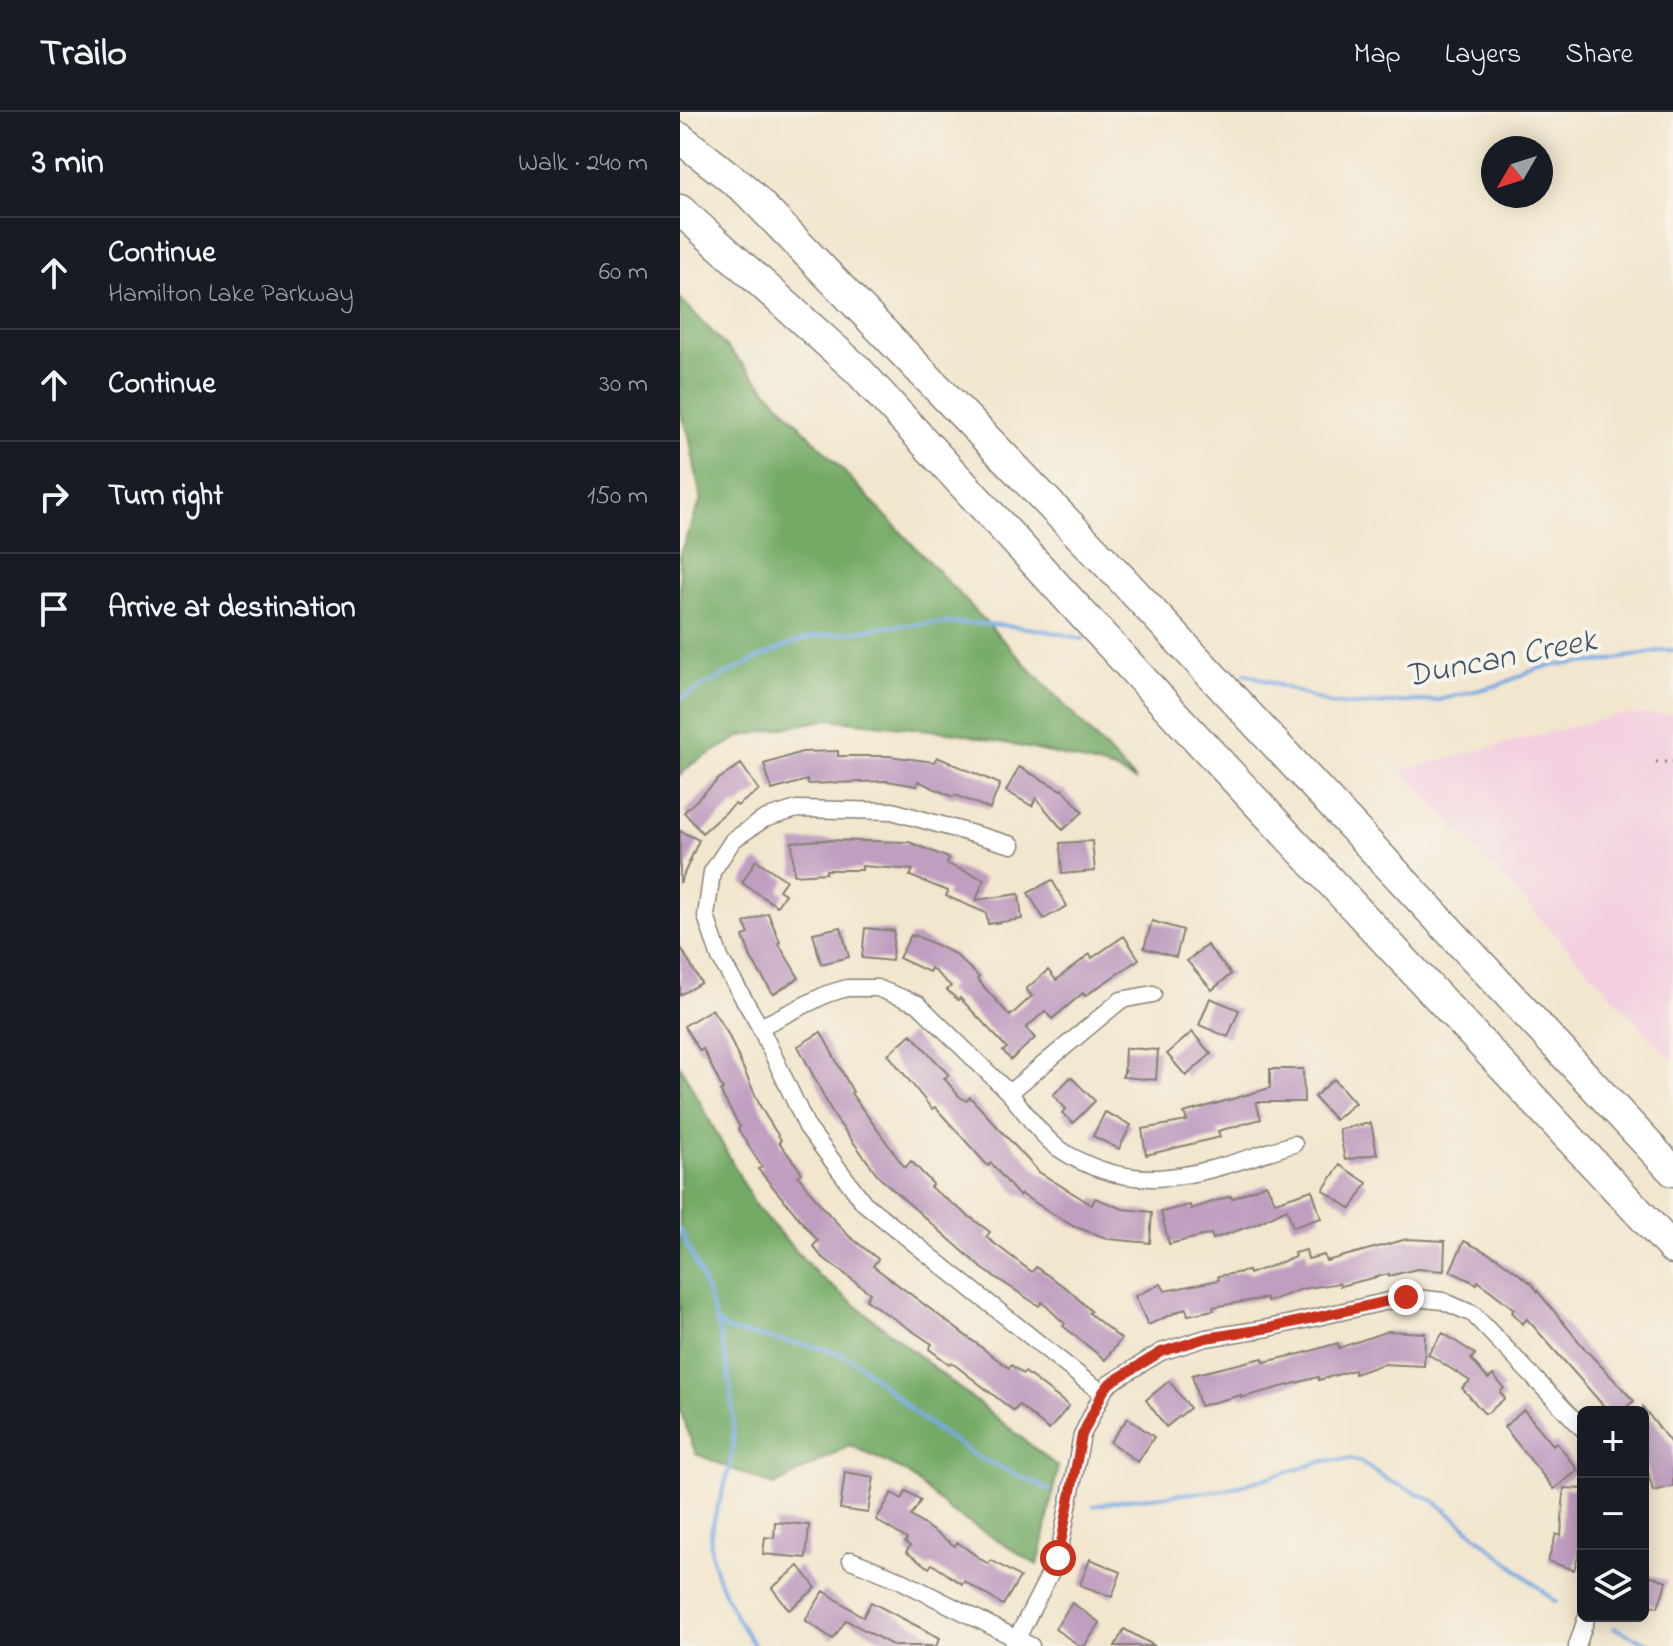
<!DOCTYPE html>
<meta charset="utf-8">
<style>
:root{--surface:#171b24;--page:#242831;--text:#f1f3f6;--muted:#9ea1a6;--line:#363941}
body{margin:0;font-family:"Indie Flower",sans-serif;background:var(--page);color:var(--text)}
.controls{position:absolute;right:24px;bottom:24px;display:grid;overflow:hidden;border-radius:12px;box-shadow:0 4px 20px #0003}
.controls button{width:72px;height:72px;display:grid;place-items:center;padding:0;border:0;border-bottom:2px solid var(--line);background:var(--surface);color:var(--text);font:40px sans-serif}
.compass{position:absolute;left:801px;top:24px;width:72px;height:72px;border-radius:50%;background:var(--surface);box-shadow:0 4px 20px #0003;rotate:231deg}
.stop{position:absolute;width:24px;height:24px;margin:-18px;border:6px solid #c8321e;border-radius:50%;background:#fff}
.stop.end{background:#c8321e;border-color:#fff;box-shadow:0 2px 8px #0008}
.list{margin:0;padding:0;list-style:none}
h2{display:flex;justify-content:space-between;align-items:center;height:104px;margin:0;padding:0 32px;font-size:34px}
h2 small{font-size:26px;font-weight:400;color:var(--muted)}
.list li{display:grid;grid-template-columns:52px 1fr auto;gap:24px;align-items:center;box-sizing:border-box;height:112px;padding:0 32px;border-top:2px solid var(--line)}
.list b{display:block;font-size:30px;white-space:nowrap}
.list p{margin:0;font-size:26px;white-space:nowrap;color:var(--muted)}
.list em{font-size:26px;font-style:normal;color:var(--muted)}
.icon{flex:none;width:44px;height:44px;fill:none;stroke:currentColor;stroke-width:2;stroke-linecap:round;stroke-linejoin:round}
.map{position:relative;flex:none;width:993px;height:1534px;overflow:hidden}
header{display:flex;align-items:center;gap:48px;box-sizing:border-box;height:112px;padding:0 40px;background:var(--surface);border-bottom:2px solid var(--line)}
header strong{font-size:38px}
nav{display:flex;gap:44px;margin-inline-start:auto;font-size:28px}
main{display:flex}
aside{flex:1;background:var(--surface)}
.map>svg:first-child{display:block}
.built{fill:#f3cfe0}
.forest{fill:#74aa66;stroke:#486341;stroke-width:2}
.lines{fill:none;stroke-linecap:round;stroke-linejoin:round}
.stream{stroke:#77aae3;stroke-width:4}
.building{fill:#c09ec0}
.minor-casing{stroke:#878175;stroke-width:19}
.motorway-casing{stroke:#878175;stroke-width:33}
.path{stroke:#878175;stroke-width:3;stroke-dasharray:2 6;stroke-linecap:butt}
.minor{stroke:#fff;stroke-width:16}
.motorway{stroke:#fff;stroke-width:30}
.route{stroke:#c8321e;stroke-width:10}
.labels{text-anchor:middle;stroke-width:8;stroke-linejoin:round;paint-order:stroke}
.water-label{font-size:34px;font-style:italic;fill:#40556c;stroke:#f7f3e8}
</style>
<header>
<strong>Trailo</strong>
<nav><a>Map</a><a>Layers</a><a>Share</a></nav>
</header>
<main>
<aside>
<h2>3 min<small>Walk · 240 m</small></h2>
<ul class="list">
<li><svg class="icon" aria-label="ahead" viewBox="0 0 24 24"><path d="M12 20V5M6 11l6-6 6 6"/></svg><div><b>Continue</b><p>Hamilton Lake Parkway</p></div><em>60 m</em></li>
<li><svg class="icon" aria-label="ahead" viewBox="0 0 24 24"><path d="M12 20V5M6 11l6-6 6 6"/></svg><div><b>Continue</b></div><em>30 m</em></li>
<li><svg class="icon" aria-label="right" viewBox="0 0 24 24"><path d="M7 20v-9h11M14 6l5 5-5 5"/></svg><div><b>Turn right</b></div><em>150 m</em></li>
<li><svg class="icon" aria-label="arrive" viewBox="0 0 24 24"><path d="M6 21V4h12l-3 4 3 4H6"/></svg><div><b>Arrive at destination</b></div></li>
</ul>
</aside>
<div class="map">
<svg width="993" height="1534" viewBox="0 0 993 1534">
<rect width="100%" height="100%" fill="#f7f3e8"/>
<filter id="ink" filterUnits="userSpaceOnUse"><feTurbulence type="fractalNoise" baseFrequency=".0125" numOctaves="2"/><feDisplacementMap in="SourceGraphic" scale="16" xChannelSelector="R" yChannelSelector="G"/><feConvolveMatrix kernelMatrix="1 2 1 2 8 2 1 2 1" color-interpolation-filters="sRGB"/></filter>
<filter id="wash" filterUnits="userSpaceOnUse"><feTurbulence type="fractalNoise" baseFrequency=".006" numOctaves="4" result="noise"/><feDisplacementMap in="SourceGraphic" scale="32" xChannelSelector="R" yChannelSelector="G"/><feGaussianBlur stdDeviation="1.8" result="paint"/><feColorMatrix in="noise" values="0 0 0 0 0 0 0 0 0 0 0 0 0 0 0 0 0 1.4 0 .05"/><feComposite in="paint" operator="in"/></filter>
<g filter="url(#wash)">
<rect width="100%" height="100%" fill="#f2e6ce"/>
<!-- built -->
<path class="built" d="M 993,602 L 993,949 L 722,658 L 938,603 Z"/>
<!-- forest -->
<path class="forest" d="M 0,186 L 456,669 L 435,658 L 384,644 L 278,621 L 149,607 L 62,624 L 12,652 L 0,663 L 0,441 L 21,388 L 10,328 L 0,301 Z
M 0,953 L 76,1095 L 138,1163 L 378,1355 L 361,1442 L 357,1453 L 270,1399 L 226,1360 L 170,1333 L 94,1374 L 16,1342 L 0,1298 Z"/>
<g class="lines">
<!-- stream -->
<path class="stream" d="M 565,561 L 651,592 L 676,593 L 759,588 L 819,573 L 856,557 L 876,553 L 926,549 L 984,538 L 993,538
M 0,587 C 39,566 80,543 122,528 C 137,523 155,522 170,520 C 248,507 325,507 403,527
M 0,1118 C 33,1185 56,1257 53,1332 C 52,1361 36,1392 31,1421 C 26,1453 56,1509 75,1534
M 40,1212 L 50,1219 L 151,1238 L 176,1249 L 243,1308 L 297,1345 L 370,1378
M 414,1394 L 449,1387 L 545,1378 L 645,1349 L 669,1347 L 681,1350 L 706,1367 L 756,1390 L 876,1490
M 934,1516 L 975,1534"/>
</g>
<g id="blocks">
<!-- building -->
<path class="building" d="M 158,639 L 158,644 L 209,644 L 254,650 L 257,645 L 320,672 L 310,697 L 275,683 L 273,685 L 238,669 L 237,674 L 207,669 L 128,672 L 127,668 L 92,678 L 84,652 L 122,640 Z
M 61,652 L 79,678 L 57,694 L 55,692 L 22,721 L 4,700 L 39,667 Z
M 339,655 L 381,678 L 383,677 L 403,700 L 383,718 L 356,686 L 352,694 L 326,679 Z
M 0,719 L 19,728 L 0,771 Z
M 144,728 L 229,730 L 269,746 L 267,752 L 304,767 L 296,788 L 339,782 L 342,807 L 308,812 L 306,801 L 266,784 L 268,779 L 230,764 L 233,758 L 182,754 L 182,758 L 146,758 L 146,761 L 114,763 L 112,730 Z
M 412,729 L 415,759 L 382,762 L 380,731 Z
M 76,748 L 106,768 L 99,778 L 105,782 L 97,794 L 62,771 Z
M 372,768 L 387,794 L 364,807 L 348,781 Z
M 88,801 L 100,830 L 98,831 L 119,866 L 93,882 L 72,848 L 63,824 L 69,822 L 64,811 Z
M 472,809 L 503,818 L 496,845 L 464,836 Z
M 161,815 L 169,845 L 141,852 L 133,821 Z
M 185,816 L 214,819 L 212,849 L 182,846 Z
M 231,823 L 234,825 L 235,823 L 275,842 L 299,865 L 297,867 L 330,904 L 352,884 L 346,877 L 368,858 L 376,868 L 410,842 L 412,846 L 444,824 L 459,847 L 405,884 L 403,881 L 372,907 L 365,899 L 346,916 L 355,926 L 331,948 L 323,939 L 327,936 L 280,886 L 278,888 L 267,878 L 271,874 L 251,856 L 249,860 L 219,846 Z
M 527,833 L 551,862 L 532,878 L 507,849 Z
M 0,834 L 21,871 L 0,883 Z
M 530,886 L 559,898 L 548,925 L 519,913 Z
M 32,897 L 48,922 L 81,996 L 101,1028 L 99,1030 L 122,1061 L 118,1064 L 145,1098 L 169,1124 L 198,1147 L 193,1154 L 329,1256 L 331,1253 L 343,1262 L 345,1260 L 389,1294 L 369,1318 L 339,1293 L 334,1299 L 271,1250 L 269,1252 L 249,1237 L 252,1232 L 186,1188 L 190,1181 L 141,1144 L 133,1134 L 138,1129 L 78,1057 L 82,1055 L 58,1017 L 60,1015 L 40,979 L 43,978 L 23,937 L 20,939 L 4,914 Z
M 141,920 L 173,980 L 171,981 L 225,1056 L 231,1049 L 253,1072 L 250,1075 L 310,1120 L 306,1125 L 352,1160 L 356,1155 L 389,1178 L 411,1199 L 409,1201 L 441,1227 L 425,1248 L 383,1214 L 385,1212 L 362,1190 L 359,1194 L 303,1157 L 200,1066 L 154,1004 L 118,934 Z
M 512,920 L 531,942 L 506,964 L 487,942 Z
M 231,922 L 269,963 L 264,966 L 279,984 L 286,989 L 290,985 L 359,1060 L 412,1093 L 415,1086 L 443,1097 L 472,1100 L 470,1131 L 429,1127 L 393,1114 L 341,1082 L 339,1084 L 311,1051 L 308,1054 L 255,995 L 252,997 L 208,942 Z
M 445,936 L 478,938 L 476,968 L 442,965 L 446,957 L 444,960 Z
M 590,957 L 623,957 L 624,990 L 576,990 L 581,1007 L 538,1019 L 540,1025 L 466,1043 L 462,1017 L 507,1009 L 504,1001 L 590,976 Z
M 391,965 L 415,989 L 393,1011 L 382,1001 L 386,997 L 373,983 Z
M 654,967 L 675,991 L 655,1008 L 634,985 Z
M 425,1000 L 451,1013 L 439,1037 L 413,1024 Z
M 691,1011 L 697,1042 L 665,1048 L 659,1017 Z
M 660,1053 L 687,1071 L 671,1097 L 643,1078 Z
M 586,1072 L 595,1090 L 632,1078 L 641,1106 L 613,1115 L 607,1097 L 576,1112 L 533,1127 L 531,1122 L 489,1132 L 481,1100 L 510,1093 L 511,1097 L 551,1084 L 552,1087 Z
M 727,1127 L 765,1129 L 764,1159 L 737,1157 L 709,1164 L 709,1162 L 660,1174 L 659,1171 L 622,1177 L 587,1190 L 586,1186 L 533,1195 L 534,1198 L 508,1203 L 506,1196 L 468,1213 L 455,1184 L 481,1172 L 485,1179 L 539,1168 L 538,1164 L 568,1159 L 569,1162 L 615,1145 L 614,1141 L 626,1138 L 628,1147 L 644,1143 L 646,1149 Z
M 784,1129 L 818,1146 L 851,1171 L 905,1237 L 954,1289 L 940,1300 L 929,1300 L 847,1207 L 842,1212 L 832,1200 L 834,1197 L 798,1169 L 797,1172 L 770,1159 Z
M 708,1219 L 745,1221 L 744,1254 L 703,1252 L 675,1262 L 674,1258 L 639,1268 L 638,1265 L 561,1286 L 561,1283 L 520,1294 L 512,1263 L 583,1246 L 584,1250 L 624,1241 L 658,1231 L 659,1236 Z
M 763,1221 L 795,1242 L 791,1247 L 808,1267 L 813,1263 L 824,1276 L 820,1280 L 825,1286 L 808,1301 L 804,1301 L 782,1276 L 790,1269 L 748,1242 Z
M 489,1269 L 510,1296 L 486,1315 L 466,1288 Z
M 963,1295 L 993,1334 L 993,1374 L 973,1379 L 963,1341 Z
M 844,1298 L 873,1333 L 876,1330 L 898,1358 L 874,1377 L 824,1315 Z
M 448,1306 L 474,1325 L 458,1350 L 430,1330 Z
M 165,1360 L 194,1365 L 188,1401 L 160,1397 Z
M 884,1376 L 903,1377 L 903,1429 L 894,1458 L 868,1449 L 876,1422 L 881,1424 Z
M 226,1379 L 241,1388 L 231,1404 L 275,1434 L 277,1430 L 308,1452 L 311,1448 L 340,1465 L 323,1493 L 284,1469 L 282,1472 L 252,1452 L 249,1456 L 226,1440 L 230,1434 L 225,1430 L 227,1427 L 196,1408 L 212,1381 L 222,1387 Z
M 95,1410 L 129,1413 L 126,1446 L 83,1442 L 85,1425 L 94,1426 Z
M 410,1447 L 441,1460 L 432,1485 L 400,1473 Z
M 119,1454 L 136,1476 L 109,1498 L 92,1476 Z
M 963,1461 L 987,1469 L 978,1495 L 963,1491 Z
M 144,1479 L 183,1505 L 191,1490 L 260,1526 L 256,1534 L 214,1534 L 166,1508 L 153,1527 L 125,1508 Z
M 392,1491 L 420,1511 L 404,1534 L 400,1534 L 375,1517 Z
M 444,1517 L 475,1534 L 435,1534 Z"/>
</g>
</g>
<g filter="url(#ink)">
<use href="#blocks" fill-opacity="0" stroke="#878175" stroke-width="2"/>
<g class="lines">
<!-- minor casing -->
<g class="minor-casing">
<path id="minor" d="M 332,733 L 212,699 L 117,697 L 84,707 L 53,728 L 32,760 L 26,804 L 40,846 L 80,915 L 127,1015 L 184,1091 L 406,1269 L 423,1280 L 402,1323 L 378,1446 L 333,1534
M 80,915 L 147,882 L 167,876 L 197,876 L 238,892 L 329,981 L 441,888 L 473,882
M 329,981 C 344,998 360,1023 378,1036 C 460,1092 530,1057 614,1032
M 423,1280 L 430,1271 L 481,1240 L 526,1226 L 589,1216 L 726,1185 L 763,1189 L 793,1202 L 903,1317
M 171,1448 L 218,1467 L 351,1534
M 897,1534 L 907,1504"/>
</g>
<!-- motorway casing -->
<g class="motorway-casing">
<path id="motorway" d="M 0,26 L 67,79 L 439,464 L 993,1059
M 0,98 L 178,258 L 496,604 L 993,1137"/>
</g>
<!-- path -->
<path class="path" d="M 976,650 L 993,650"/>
<!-- minor -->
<use href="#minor" class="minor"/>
<!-- motorway -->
<use href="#motorway" class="motorway"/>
</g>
</g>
<g class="lines" filter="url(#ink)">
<!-- route -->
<path class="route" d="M 378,1446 L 402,1323 L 423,1280 L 430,1271 L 481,1240 L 526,1226 L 589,1216 L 726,1185"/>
</g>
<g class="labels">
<!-- water labels -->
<g class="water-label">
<text transform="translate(820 544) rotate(-11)" y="12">Duncan Creek</text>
</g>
</g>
</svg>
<div class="controls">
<button>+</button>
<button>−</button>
<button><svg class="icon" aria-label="layers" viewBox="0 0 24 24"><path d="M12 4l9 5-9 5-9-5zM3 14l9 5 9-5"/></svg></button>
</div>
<svg class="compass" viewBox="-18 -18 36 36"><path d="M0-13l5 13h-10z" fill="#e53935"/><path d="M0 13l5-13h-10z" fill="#9ea1a6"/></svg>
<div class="stop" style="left:378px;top:1446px"></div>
<div class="stop end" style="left:726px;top:1185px"></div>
</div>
</main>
